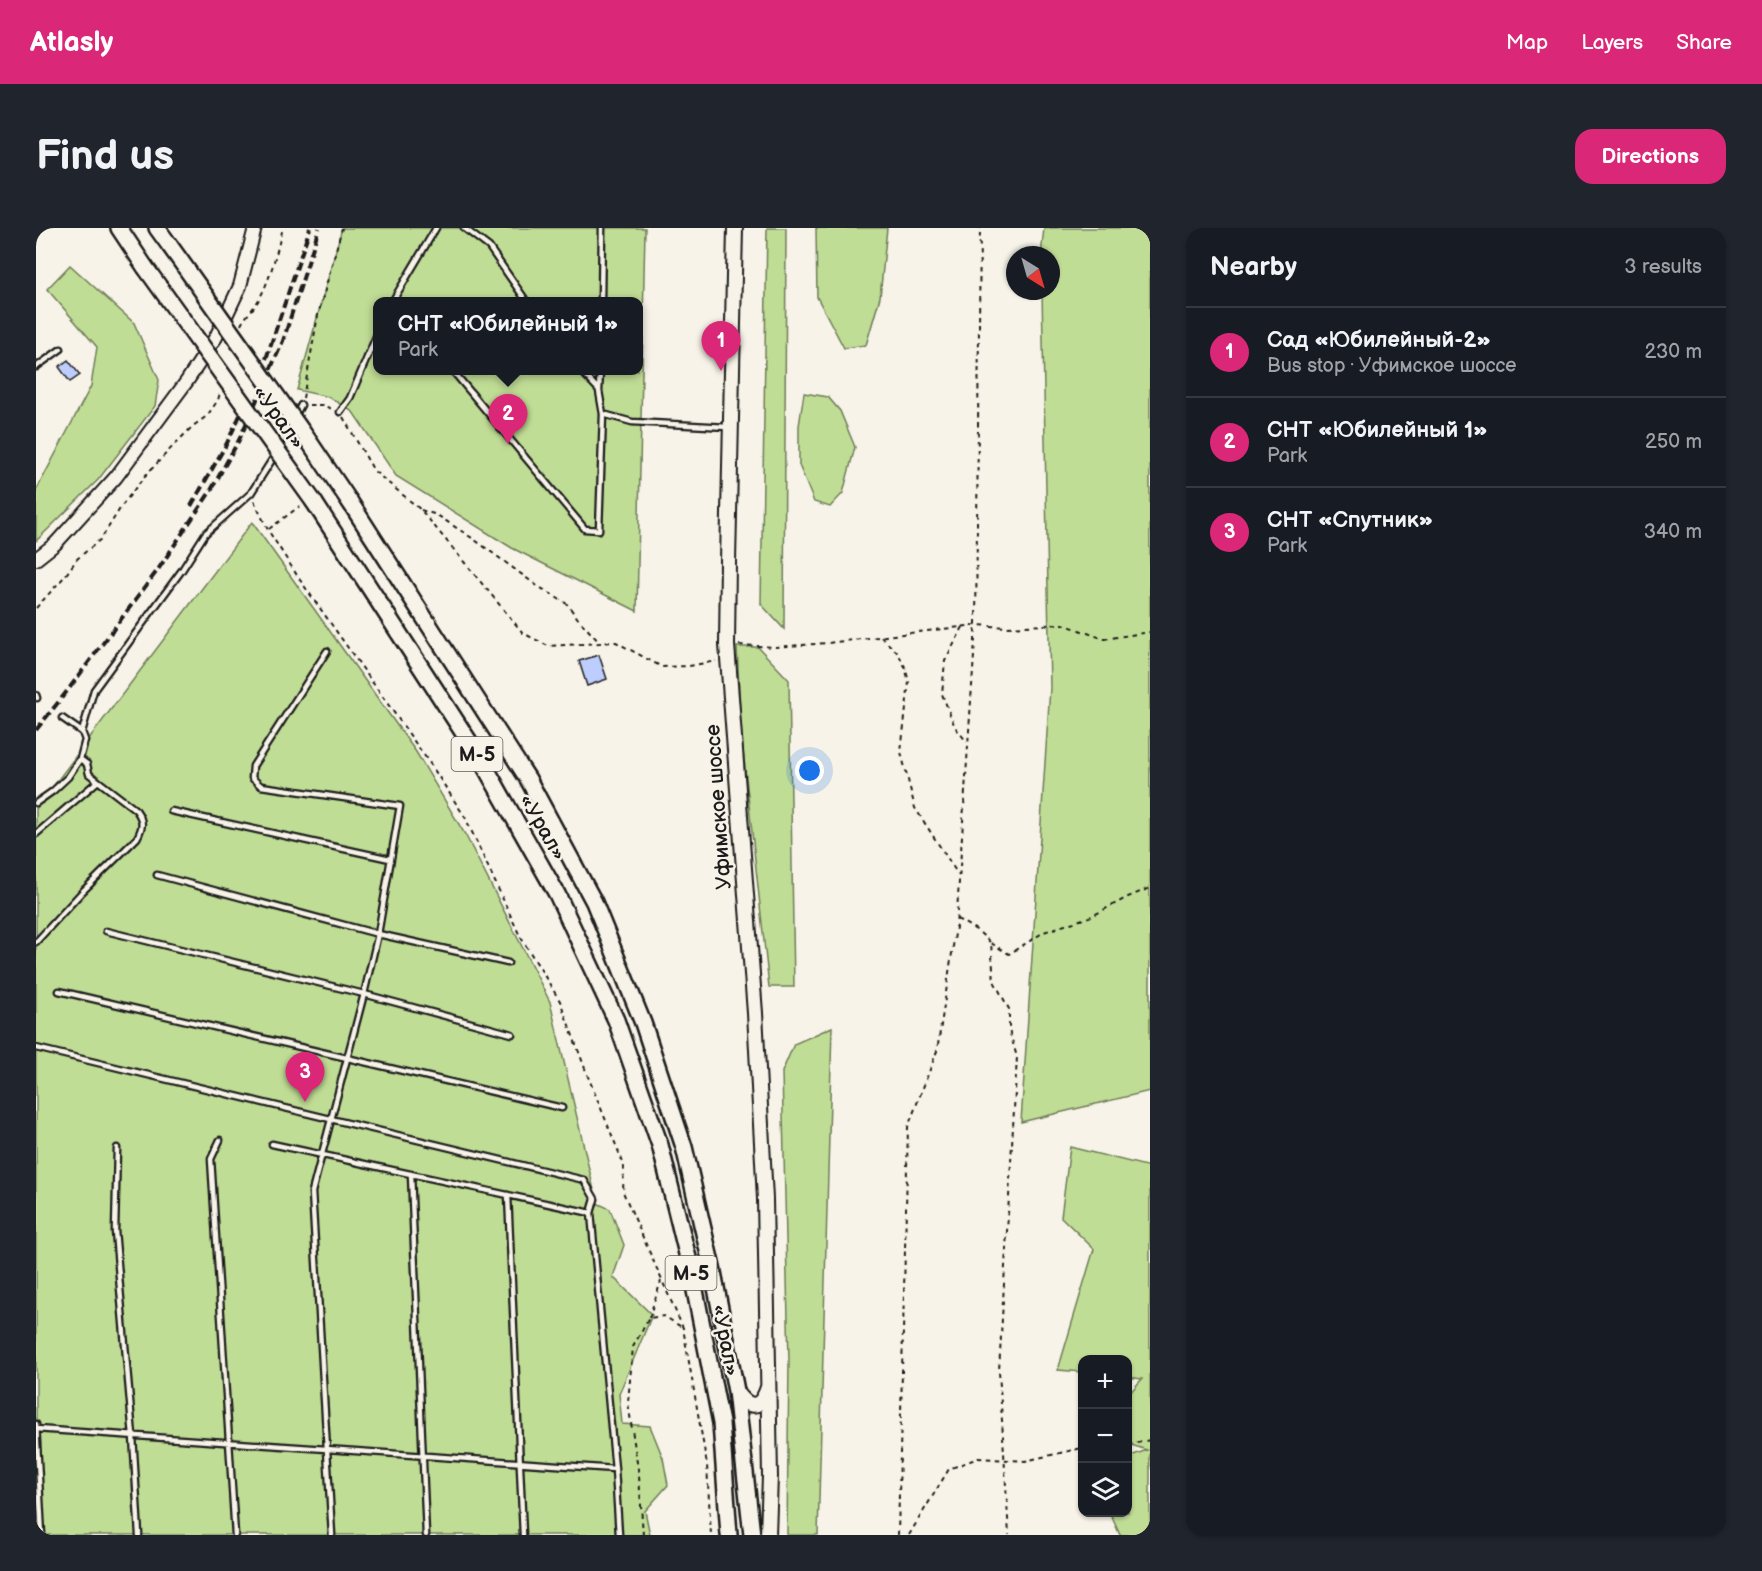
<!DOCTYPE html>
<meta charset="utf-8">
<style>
:root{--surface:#171b24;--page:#20242c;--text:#f1f3f6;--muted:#9ea1a6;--line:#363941;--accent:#db2777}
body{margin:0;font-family:"Balsamiq Sans",sans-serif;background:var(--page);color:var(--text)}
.controls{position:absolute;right:18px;bottom:18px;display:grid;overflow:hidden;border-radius:12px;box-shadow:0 2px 4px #0004}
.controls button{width:54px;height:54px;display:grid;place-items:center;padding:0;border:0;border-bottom:2px solid var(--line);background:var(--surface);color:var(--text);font:30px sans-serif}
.compass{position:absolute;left:970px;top:18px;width:54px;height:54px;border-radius:50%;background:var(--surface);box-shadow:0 2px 4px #0004;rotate:143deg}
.you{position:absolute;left:774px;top:543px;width:21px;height:21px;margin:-15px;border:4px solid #fff;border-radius:50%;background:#1a73e8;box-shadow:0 0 0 9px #1a73e833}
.badge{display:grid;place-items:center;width:39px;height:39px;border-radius:50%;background:var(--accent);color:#fff;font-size:20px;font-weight:700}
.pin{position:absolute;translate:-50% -50px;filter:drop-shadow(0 2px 3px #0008)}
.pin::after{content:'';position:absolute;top:32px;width:21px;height:18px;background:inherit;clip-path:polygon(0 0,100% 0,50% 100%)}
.popup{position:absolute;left:337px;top:69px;width:270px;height:78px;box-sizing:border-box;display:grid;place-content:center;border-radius:12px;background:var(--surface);filter:drop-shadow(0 2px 4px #0005);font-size:20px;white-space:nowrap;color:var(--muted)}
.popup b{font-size:22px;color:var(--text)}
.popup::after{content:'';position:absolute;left:50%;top:100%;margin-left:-12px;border:12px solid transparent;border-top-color:var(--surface)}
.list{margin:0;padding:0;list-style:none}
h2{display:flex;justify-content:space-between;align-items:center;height:78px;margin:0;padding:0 24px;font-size:26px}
h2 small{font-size:20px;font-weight:400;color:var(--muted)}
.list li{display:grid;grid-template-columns:39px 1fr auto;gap:18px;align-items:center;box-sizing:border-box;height:90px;padding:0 24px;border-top:2px solid var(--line)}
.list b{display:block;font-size:22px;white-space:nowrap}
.list p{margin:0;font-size:20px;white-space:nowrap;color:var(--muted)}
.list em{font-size:20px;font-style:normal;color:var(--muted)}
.icon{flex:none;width:33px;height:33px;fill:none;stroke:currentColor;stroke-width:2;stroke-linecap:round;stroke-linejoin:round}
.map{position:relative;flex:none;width:1114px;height:1307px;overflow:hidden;border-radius:18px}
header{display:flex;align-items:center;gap:36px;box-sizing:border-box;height:84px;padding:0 30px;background:var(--accent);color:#fff}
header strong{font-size:28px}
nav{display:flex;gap:33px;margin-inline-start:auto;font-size:21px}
.intro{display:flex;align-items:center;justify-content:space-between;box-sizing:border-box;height:144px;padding:0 36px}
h1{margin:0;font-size:42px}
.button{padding:15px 27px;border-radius:18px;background:var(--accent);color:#fff;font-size:21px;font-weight:700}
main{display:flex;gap:36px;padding:0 36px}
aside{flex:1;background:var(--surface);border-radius:18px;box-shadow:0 2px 4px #0004}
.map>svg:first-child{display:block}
.green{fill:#c0dd95;stroke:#6e7c58;stroke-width:1.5;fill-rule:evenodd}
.building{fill:#bdcefe;stroke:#1c1c1c;stroke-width:1.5}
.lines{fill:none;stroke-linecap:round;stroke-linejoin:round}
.service-casing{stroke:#1c1c1c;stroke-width:9}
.tertiary-casing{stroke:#1c1c1c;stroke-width:16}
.secondary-casing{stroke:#1c1c1c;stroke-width:18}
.primary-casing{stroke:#1c1c1c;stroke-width:20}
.path{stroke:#1c1c1c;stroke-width:2;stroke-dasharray:4.5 4.5;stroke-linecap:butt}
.service{stroke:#f7f3e8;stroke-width:4.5}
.tertiary{stroke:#f7f3e8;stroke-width:12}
.secondary{stroke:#f7f3e8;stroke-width:14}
.primary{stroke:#f7f3e8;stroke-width:15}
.rail{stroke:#1c1c1c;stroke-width:4;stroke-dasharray:9 4.5;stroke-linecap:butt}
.primary-bridge-casing{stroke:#1c1c1c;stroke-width:20;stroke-linecap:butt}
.primary-bridge{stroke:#f7f3e8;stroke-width:15}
.labels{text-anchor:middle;stroke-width:5;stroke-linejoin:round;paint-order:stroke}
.shield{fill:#f7f3e8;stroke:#5e5c59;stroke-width:1.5}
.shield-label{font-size:20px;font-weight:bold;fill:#1c1c1c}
.street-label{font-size:21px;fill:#1c1c1c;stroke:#f7f3e8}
</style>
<header>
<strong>Atlasly</strong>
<nav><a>Map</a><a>Layers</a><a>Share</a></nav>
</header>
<div class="intro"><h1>Find us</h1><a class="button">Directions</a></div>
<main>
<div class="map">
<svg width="1114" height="1307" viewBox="0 0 1114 1307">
<rect width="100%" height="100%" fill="#f7f3e8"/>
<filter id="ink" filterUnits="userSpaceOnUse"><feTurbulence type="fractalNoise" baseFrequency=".0167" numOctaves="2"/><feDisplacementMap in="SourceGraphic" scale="12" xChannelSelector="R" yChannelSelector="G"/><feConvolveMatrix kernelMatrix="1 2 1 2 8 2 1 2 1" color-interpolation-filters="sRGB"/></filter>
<g filter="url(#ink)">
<!-- green -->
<path class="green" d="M 306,0 L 609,0 L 601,383 L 476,320 L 360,248 L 317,184 L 293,169 L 261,162 ZM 342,74 L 602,74 L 602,142 L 342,142 Z
M 731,0 L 750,0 L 748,401 L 725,376 Z
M 780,0 L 851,0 L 844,69 L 830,117 L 808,120 L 781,69 Z
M 1008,0 L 1114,0 L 1114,863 L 985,894 L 1014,460 L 1006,63 L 1015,63 L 1015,27 L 1005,27 Z
M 34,37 L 98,95 L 123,152 L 119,178 L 62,252 L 0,313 L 0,263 L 55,158 L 61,119 L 11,61 Z
M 768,165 L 792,169 L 804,183 L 819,219 L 807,265 L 794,279 L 778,274 L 763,237 L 763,198 Z
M 216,294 L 380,524 L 430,608 L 514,774 L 561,975 L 574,981 L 588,1017 L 577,1049 L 616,1087 L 583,1166 L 586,1196 L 614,1198 L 627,1230 L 632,1257 L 609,1283 L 614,1307 L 0,1307 L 0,581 Z
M 701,419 L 722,419 L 753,452 L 758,759 L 733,759 L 705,504 Z
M 796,799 L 782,1307 L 751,1307 L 753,1133 L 746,844 L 758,816 Z
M 1034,919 L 1114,939 L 1114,1307 L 1084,1307 L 1074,1285 L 1092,1284 L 1092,1229 L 1111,1222 L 1092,1216 L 1092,1167 L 1106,1151 L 1092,1149 L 1092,1132 L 1046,1132 L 1046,1144 L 1022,1142 L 1058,1021 L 1025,989 Z"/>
<!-- building -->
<path class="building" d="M 32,132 L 44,147 L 34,154 L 23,139 Z
M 563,427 L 571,451 L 551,458 L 543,433 Z"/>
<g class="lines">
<!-- service casing -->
<g class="service-casing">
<path id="service" d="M 428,0 L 453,19 L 491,74
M 356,74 L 400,0
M 565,74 L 566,0
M 0,139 L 25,121
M 416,142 L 549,301 L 563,302 L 567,186 L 563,163 L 564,142
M 544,142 L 563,162
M 304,184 L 314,170 L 342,104
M 567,186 L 596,194 L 692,199
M 259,188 L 265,177
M 242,219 L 255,195
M 291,423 L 217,538 L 216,550 L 225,558 L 364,578 L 342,706 L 328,766 L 276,964 L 296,1307
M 0,467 L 1,470
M 26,490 L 46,504
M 0,575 L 17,563 L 32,549 L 44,531 L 49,512 L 46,504 L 58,462 L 146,342 L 169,306 L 215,265 L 239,227
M 135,583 L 354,631
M 0,606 L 62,553
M 121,647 L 342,706 L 472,735
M 70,703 L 328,766 L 476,806
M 0,714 L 46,664 L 101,610 C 107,599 108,593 100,582 L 53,546 L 51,536 L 44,531
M 23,763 L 526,880
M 0,820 L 548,952 L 559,971 L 555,985 L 579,1241 L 583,1307
M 184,912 L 175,931 L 199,1307
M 236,916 L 555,985
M 81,920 L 79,1003 L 97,1208 L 103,1307
M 375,946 L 390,1307
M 472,967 L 487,1307
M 0,1196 L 6,1307
M 0,1201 L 579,1241"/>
</g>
<!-- tertiary casing -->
<g class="tertiary-casing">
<path id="tertiary" d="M 0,331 L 19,316 L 80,249 L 151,153 L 180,109 L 204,58 L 219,0"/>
</g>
<!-- secondary casing -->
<g class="secondary-casing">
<path id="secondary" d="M 699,0 L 692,334 L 691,417 L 719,785 L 729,971 L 734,1248 L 732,1307
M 700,1163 C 713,1182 725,1182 732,1159"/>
</g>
<!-- primary casing -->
<g class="primary-casing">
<path id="primary" d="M 83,0 L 109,39
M 121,0 L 134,18
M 278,274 L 447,535 L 521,666 L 580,792 L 624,917 L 655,1042 L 685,1195 L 693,1307
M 314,274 L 492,551 L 558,674 L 607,795 L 648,919 L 677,1044 L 700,1163 L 716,1307"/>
</g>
<!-- path -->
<path class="path" d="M 205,97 C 209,88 217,82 222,73 C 235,51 240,25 247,0
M 267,170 L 282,87 L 306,0
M 273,177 L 286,177 L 296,181
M 307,189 L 338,243 L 385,282 L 487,405 L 512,418 L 580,414 L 626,439 L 653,438 L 680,433
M 218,273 L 232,302 L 264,352 L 395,537 L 429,589 L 484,708 L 524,773 L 551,846 L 588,937 L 587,964 L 647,1100 L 671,1237 L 675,1307
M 385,282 L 401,287 L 439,312 L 500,357 L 531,376 L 543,392 L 564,415
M 233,301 L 264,278
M 0,380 L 29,348 L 41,331 L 65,311 L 85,279 L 107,250 L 141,214 L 157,198 L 171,188 L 182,172 L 184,165
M 927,399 L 909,433 L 906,466 L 919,499 L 931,514
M 845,409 L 862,425 L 869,439 L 873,454 L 865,524 L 879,580 L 923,648
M 703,417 L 739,419 L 792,415 L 940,397 L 971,399 L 1027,396 L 1068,411 L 1114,404
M 921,691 L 942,703 L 955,715 L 958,753 L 973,781 L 973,802 L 981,829 L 963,1143 L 973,1307
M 955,715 L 973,726 L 1008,704 L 1056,688 L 1092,669 L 1114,660
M 613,1090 L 625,1053
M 1092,1217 L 1114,1212
M 607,1307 L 603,1248 L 592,1174 L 597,1119 L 613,1090 L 628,1088 L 647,1100
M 862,1307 L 872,899 L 901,823 L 920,699 L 940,397 L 944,0
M 873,1307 L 913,1241 L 942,1230 L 989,1233 L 1046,1220"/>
<!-- service -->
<use href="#service" class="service"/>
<!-- tertiary -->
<use href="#tertiary" class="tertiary"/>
<!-- secondary -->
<use href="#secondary" class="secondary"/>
<!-- primary -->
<use href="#primary" class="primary"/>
<!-- rail -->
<path class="rail" d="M 230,131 L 274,0
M 155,278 L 191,215 L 206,183
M 0,502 L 32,462 L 121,343 L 174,264 L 203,212 L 247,113 L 283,0"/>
<!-- primary-bridge casing -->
<g class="primary-bridge-casing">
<path id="primary-bridge" d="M 134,18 L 270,209 L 314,274
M 109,39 L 278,274"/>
</g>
<!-- primary-bridge -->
<use href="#primary-bridge" class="primary-bridge"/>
</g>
</g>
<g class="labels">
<!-- shield labels -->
<g class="shield">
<rect x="415.5" y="509" width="51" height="34" rx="4.5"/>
<rect x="629.5" y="1028" width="51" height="34" rx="4.5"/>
</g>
<g class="shield-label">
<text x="441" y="533">М-5</text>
<text x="655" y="1052">М-5</text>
</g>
<!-- street labels -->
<g class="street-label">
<text transform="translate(243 189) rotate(54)" y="7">«Урал»</text>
<text transform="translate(682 579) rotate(-94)" y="7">Уфимское шоссе</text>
<text transform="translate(507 599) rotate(60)" y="7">«Урал»</text>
<text transform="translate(690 1112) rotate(79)" y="7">«Урал»</text>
</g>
</g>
</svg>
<div class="controls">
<button>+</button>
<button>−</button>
<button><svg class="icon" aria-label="layers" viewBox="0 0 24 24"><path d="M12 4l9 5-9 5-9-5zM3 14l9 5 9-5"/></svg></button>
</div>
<svg class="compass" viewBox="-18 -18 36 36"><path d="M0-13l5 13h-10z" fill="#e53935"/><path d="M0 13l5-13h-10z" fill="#9ea1a6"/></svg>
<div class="you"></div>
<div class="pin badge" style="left:685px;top:143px">1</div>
<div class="pin badge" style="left:472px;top:216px">2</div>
<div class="popup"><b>СНТ «Юбилейный 1»</b>Park</div>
<div class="pin badge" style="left:269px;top:874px">3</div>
</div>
<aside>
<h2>Nearby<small>3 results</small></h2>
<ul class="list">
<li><span class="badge">1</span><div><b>Сад «Юбилейный-2»</b><p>Bus stop · Уфимское шоссе</p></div><em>230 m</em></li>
<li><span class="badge">2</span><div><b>СНТ «Юбилейный 1»</b><p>Park</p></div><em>250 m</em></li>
<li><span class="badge">3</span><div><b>СНТ «Спутник»</b><p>Park</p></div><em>340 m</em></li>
</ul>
</aside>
</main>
